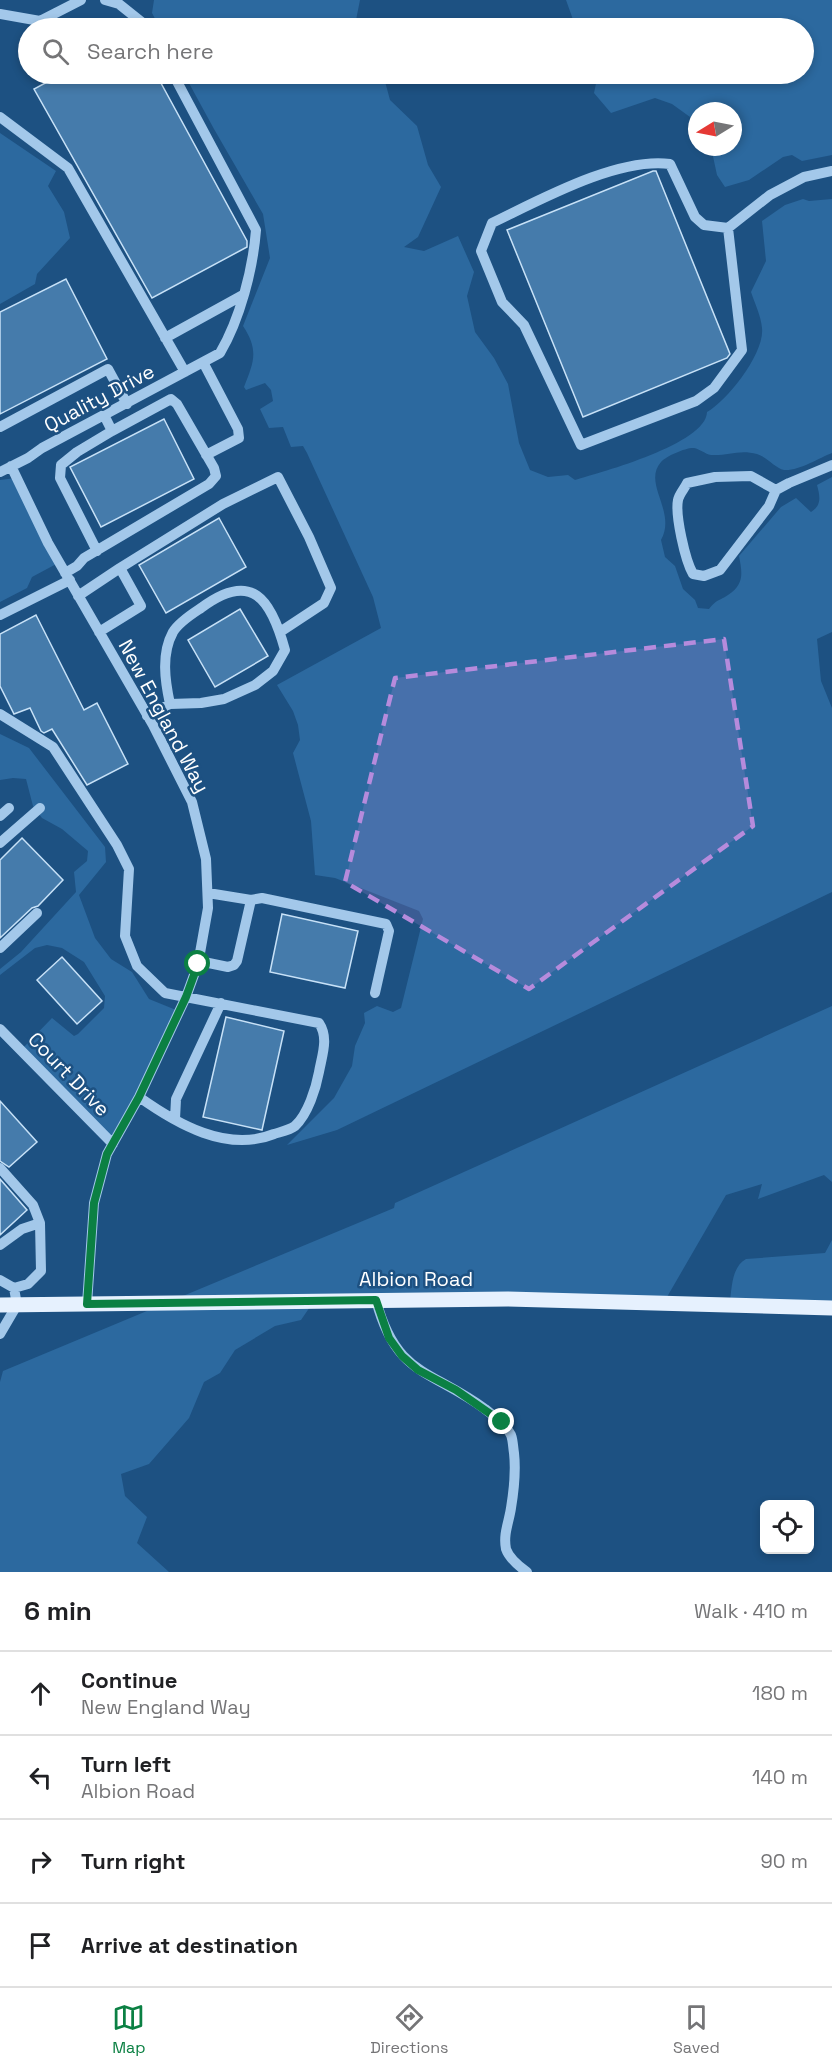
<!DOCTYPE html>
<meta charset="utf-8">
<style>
:root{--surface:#fff;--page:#f6f6f6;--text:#202124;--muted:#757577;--line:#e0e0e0;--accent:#0b8043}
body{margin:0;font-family:"Space Grotesk",sans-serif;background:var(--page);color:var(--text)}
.controls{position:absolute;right:18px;bottom:18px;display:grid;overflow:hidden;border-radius:9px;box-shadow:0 3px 9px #0003}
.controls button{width:54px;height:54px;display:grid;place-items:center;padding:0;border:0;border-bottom:2px solid var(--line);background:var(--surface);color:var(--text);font:30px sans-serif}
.compass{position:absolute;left:688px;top:102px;width:54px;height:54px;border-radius:50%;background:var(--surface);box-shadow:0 3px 9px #0003;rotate:260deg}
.stop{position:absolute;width:18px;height:18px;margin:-14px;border:4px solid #0b8043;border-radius:50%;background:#fff}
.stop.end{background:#0b8043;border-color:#fff;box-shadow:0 2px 6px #0008}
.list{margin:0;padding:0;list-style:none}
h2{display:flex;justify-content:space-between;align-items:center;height:78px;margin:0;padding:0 24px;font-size:26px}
h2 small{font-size:20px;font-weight:400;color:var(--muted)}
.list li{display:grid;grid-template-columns:39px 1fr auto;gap:18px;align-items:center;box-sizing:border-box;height:84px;padding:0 24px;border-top:2px solid var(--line)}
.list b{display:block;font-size:22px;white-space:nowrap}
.list p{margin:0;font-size:20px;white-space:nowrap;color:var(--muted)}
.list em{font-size:20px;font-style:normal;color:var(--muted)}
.icon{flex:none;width:33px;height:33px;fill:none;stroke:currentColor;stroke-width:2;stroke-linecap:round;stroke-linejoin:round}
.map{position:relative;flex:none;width:832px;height:1572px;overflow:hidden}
.search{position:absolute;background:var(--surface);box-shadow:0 3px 9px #0003;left:18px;right:18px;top:18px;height:66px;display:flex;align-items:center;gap:15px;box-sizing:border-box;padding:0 21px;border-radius:33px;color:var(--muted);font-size:22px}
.sheet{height:414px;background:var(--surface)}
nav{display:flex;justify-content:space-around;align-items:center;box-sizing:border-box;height:84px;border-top:2px solid var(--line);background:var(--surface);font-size:16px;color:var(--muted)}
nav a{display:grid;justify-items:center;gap:3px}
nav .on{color:var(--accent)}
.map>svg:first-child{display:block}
.green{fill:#2c699f}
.building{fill:#457bab;stroke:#c7e1f7;stroke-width:1.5}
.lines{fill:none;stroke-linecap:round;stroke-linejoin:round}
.minor{stroke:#a3c8ea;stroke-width:10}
.major{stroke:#e6f1fe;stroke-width:15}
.route{stroke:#0b8043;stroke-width:8}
.marked{fill:#b68bdc;fill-opacity:0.2;stroke:#b68bdc;stroke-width:4.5;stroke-dasharray:12 8;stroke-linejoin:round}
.labels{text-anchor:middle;stroke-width:5;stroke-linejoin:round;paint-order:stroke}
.street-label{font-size:20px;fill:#fff;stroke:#1d5182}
</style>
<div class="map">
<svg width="832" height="1572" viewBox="0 0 832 1572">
<rect width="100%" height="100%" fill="#1d5182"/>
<!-- green -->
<path class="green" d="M 154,0 L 360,0 L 355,25 L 358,28 L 160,28 L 152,13 Z
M 566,0 L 832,0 L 832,155 L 802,161 L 792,155 L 783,157 L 749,180 L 725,187 L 717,175 L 711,147 L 733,147 L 733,111 L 697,111 L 697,122 L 672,104 L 655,98 L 611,113 L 594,93 L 598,74 L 804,74 L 804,28 L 576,28 Z
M 184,74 L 383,74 L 390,100 L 417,126 L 428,165 L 441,187 L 418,237 L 404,247 L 424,251 L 458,236 L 474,272 L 467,296 L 475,332 L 494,358 L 508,384 L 519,443 L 530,470 L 548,477 L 568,475 L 575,480 C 602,472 706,444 707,412 C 727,401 765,353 762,328 C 761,316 755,304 751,292 L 766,261 L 762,221 L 785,205 L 803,199 L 809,201 L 832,199 L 832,453 C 819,458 799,471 784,470 C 775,468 767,457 757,454 C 739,449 728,456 711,455 C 705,454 700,449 694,448 C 687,447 666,456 661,462 C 642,484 677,511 661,540 L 665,557 L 675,566 L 683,589 L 695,600 L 698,608 L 709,609 C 717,599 719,601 728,595 C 745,584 742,572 739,556 L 781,507 L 796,498 L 811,512 C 822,505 820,496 817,485 L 832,477 L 832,632 L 817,639 L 821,681 L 832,708 L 832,892 L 337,1130 L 287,1145 L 334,1098 L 352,1066 L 355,1046 L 365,1023 L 364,1013 L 377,1006 L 393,1012 L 401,1008 L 423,919 L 419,911 L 335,878 L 315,875 L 311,821 L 293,753 L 300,740 L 298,725 L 293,711 L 277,685 L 381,628 L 373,597 L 307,453 L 303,446 L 291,447 L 283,427 L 269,428 L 260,409 L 273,401 L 271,390 L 265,383 L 246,390 L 244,387 C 254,362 259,350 243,326 L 270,258 L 263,214 L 214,129 Z
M 0,133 L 56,171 L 48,186 L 64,212 L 70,238 L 37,274 L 35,284 L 0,304 Z
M 16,478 L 60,562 L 32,577 L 27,588 L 0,602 L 0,480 Z
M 0,734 L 29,748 L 105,847 L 106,862 L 79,895 L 95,938 L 111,959 L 132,972 L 149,999 L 181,1012 L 112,1143 L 22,1049 L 52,1018 L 74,1036 L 78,1034 L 104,1008 L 105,996 L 84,962 L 62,948 L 47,945 L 35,948 L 0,975 L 0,969 L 21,952 L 76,892 L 74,872 L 87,861 L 88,851 L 62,829 L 42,818 L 33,806 L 26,779 L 13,778 L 0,780 Z
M 832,1006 L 832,1182 L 824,1175 L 758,1199 L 762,1184 L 726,1195 L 667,1297 L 314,1301 L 301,1320 L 275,1326 L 235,1350 L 220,1373 L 204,1382 L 189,1418 L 149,1464 L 121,1474 L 125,1496 L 147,1517 L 137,1543 L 169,1572 L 0,1572 L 0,1382 L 3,1371 L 394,1208 L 395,1203 Z
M 832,1240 L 832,1308 L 730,1301 C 732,1286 732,1267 746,1259 L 825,1253 Z"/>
<!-- building -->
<path class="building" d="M 62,74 L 156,74 L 247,241 L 247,247 L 152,298 L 34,89 Z
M 653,171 L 656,171 L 730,354 L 727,358 L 583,417 L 507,230 Z
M 66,279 L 107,359 L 0,414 L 0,312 Z
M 164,419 L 194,479 L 101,527 L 70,467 Z
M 219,518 L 246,567 L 166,613 L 139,565 Z
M 240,609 L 268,656 L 215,687 L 188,640 Z
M 36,615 L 84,710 L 97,703 L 128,764 L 87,785 L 52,729 L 44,733 L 41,731 L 30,708 L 14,714 L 0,686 L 0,634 Z
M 22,838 L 63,880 L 38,906 L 32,908 L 0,938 L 0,860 Z
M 282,914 L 358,931 L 345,988 L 270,972 Z
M 62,957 L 102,1001 L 77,1024 L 37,980 Z
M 226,1017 L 284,1031 L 262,1130 L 203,1117 Z
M 0,1101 L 37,1142 L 9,1167 L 0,1161 Z
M 0,1179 L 27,1210 L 0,1235 Z"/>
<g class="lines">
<!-- minor -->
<path class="minor" d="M 105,0 L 119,4 L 149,28
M 0,14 L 40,21 L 81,0
M 0,117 L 68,168 L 185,372
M 728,228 L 742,350 L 714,388 L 696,401 L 581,445 L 524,325 L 502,302 L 481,251 L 492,223 C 540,200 617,157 670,164 L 695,217 L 704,225 L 728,228 L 770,195 L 804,177 L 832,171
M 165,338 L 243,295
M 203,362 L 238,429 L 239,438 L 206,455
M 0,427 L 108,369 L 127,404
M 11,466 L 48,543 L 153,725 L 192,802 L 206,859 L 208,908 L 198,964 L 186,997 L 139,1097 L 107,1154 L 94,1203 L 87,1304
M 0,472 L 28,458 L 42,448 L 220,353 C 240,319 253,269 256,230 L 173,74
M 776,490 L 751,476 L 715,477 L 687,483 C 685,488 679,494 678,500 C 675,515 685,560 693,574 L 704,576 L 720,570 L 769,506 L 776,490 L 789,483 L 832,465
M 97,551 L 60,478 L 61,465 L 77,452 L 112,431
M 120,568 L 223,504 L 278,477 L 309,537 L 331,588 L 324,603 L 280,632
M 65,573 L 77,566 L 84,558 L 209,484 L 216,476 L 214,468 L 177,404 L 171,399 L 112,431 L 104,415
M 78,596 L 120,568 L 141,606 L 99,632
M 0,615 L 70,580
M 0,714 L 53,747 L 117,845 L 129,869 L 125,936 L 137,966 L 165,993 L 319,1023 C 329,1038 322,1055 319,1072 C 316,1088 308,1114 295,1126 C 290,1130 280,1132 274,1134 C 227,1153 177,1124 139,1097
M 147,716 L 170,704 L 201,703 L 224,699 L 255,685 L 273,671 L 285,650 C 271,599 252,570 201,608 C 192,614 179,622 173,632 C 161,654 165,681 170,704
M 0,816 L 9,808
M 0,843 L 40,808
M 208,893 L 251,900 L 262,898 L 386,924 L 389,931 L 375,993
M 0,948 L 37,913
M 199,961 L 228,967 L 234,965 L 237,961 L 251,900
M 0,1029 L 113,1144
M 175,1119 L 176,1099 L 221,1003
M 0,1168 L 33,1205 L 40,1223
M 0,1245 L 22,1229 L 40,1223 L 41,1271 L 28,1284 L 14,1288
M 0,1280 L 14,1288 L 17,1305 L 0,1334
M 376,1300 C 396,1376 430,1369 485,1409 C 495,1417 505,1423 511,1435 C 513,1440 513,1447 514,1453 C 516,1471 514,1490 511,1508 C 509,1522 503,1534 506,1549 C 509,1558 520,1567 527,1572"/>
<!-- major -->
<path class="major" d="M 0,1305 L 508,1299 L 832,1308"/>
</g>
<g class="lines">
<!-- route -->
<path class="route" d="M 198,964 L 186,997 L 139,1097 L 107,1154 L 94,1203 L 87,1304 L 376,1300 L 389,1338 L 402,1356 L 418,1370 L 456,1390 L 502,1422"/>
</g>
<!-- marked area -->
<path class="marked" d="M 724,639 L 753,826 L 529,989 L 345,882 L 395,678 Z"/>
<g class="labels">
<!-- street labels -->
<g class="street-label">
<text transform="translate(99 398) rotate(-28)" y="7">Quality Drive</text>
<text transform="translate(164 716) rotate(62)" y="7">New England Way</text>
<text transform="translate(69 1074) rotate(46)" y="7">Court Drive</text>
<text x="416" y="1286">Albion Road</text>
</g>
</g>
</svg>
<div class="controls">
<button><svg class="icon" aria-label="locate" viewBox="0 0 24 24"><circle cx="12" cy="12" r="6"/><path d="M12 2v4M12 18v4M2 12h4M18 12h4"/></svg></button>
</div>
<svg class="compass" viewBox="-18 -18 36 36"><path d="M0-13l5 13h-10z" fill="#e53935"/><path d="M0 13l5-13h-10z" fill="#757577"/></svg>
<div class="stop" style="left:198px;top:964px"></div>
<div class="stop end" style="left:502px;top:1422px"></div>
<div class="search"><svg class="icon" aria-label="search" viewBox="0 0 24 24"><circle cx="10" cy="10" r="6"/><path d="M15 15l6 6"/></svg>Search here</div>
</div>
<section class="sheet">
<h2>6 min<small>Walk · 410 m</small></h2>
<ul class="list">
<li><svg class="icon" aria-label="ahead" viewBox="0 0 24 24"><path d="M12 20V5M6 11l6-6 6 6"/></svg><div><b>Continue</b><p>New England Way</p></div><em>180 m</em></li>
<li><svg class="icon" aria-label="left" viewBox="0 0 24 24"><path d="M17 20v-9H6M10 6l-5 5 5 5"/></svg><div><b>Turn left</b><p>Albion Road</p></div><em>140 m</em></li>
<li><svg class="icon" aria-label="right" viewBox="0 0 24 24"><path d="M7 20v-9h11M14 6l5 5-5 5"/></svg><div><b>Turn right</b></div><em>90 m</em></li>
<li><svg class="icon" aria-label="arrive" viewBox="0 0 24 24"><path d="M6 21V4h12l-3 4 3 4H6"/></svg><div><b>Arrive at destination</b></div></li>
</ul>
</section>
<nav>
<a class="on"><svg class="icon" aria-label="map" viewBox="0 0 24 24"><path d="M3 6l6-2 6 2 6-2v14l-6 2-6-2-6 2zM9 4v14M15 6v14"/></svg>Map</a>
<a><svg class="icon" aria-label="directions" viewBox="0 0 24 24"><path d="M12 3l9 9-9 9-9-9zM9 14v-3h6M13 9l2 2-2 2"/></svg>Directions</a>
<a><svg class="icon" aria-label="saved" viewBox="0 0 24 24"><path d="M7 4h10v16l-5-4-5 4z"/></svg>Saved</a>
</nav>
